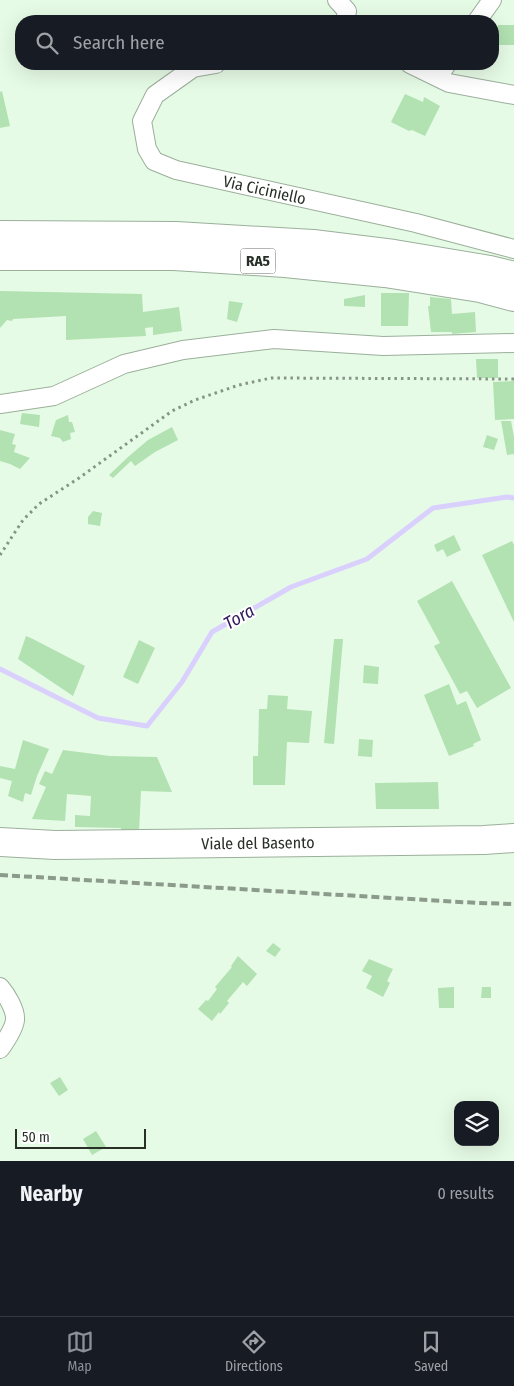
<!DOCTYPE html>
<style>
:root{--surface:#171b24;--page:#20242c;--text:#f1f3f6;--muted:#9ea1a6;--line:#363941;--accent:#8c9099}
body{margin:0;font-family:"Fira Sans Condensed",sans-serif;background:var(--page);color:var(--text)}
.controls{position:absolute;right:15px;bottom:15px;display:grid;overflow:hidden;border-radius:10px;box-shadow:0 5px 20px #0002}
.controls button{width:45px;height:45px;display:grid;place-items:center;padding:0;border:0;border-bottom:1px solid var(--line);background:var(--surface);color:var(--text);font:25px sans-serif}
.scale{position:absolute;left:15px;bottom:12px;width:131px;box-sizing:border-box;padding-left:5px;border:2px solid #272f27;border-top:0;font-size:14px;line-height:18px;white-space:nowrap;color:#272f27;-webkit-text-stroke:4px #fff;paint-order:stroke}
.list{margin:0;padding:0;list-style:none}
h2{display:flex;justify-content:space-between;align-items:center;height:65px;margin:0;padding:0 20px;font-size:21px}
h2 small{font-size:16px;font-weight:400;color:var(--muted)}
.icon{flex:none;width:28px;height:28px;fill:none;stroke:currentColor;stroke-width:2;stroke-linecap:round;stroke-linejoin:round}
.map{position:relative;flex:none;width:514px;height:1161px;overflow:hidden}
.search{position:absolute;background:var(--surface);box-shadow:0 5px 20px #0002;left:15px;right:15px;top:15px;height:55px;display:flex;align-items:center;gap:12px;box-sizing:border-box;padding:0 18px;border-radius:20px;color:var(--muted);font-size:19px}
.sheet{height:155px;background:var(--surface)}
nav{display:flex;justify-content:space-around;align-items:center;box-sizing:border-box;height:70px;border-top:1px solid var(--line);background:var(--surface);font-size:14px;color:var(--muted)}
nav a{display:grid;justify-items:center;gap:2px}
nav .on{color:var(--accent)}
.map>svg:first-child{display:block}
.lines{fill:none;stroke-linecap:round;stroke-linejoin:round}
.stream{stroke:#dad0fe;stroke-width:5}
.building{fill:#b2e1b2}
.street-casing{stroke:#9baf9b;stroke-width:20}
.primary-casing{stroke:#9baf9b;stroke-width:30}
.highway-casing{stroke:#9baf9b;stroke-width:30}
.path{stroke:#869486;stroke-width:3;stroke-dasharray:2.5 4;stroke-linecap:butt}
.street{stroke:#fff;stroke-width:18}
.primary{stroke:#fff;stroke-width:28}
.highway{stroke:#fff;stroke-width:28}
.rail{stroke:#8b9a8b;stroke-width:4;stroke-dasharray:8 4;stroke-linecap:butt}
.labels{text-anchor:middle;stroke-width:4;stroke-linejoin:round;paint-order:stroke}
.shield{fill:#fff;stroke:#686d68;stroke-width:1}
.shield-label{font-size:15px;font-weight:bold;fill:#272f27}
.street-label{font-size:16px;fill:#272f27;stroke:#fff}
.water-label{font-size:18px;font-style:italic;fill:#301959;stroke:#fff}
</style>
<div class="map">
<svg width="514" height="1161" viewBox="0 0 514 1161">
<rect width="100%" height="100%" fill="#e6fbe6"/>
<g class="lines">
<!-- stream -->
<path class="stream" d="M 0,669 L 98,718 L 147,726 L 182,682 L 212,632 L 291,587 L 367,559 L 433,508 L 507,497 L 514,498"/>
</g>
<!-- building -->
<path class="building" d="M 498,25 L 514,25 L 514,45 L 499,45 L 499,35 L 495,36 Z
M 2,91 L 10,126 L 0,128 L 0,92 Z
M 405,94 L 423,102 L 424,97 L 440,106 L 425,136 L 412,130 L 409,131 L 391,122 Z
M 0,291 L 142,294 L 143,312 L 179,307 L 182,331 L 153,335 L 153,327 L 145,328 L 146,336 L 66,340 L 66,316 L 13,319 L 12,321 L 7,320 L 0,328 Z
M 381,293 L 409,293 L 408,326 L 381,326 Z
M 365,295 L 365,307 L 344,306 L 344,299 Z
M 430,297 L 451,299 L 452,314 L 475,312 L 476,332 L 452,334 L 452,332 L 431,332 L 428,306 L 430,306 Z
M 229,301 L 243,303 L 237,322 L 227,319 Z
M 476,359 L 498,359 L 498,378 L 477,378 Z
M 514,381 L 514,419 L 495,420 L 493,382 Z
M 22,413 L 40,415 L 39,427 L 20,424 Z
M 68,415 L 69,422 L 72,422 L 75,432 L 70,433 L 71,439 L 63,442 L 60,438 L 51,436 L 56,420 Z
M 501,421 L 511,421 L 514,437 L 514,454 L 507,455 Z
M 172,427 L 178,440 L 155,452 L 135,466 L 131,461 L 113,478 L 109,475 L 128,457 L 148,440 Z
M 0,430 L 15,434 L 12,444 L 16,445 L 14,452 L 30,458 L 20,469 L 10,464 L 0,461 Z
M 487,435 L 498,439 L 494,450 L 483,447 Z
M 93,511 L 102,513 L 100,526 L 88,524 L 88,517 Z
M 454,535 L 461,550 L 447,557 L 443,549 L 437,552 L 434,545 Z
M 512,541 L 514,545 L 514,622 L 482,555 Z
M 452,581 L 511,688 L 477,708 L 467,691 L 460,694 L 434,646 L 440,643 L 417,601 Z
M 26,636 L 33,639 L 85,666 L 73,696 L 18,659 Z
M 334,639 L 343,639 L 334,744 L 324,743 Z
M 139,640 L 155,648 L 138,684 L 123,677 Z
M 364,665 L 379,667 L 378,684 L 363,683 Z
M 449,684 L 457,705 L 466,701 L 481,740 L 473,744 L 474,746 L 449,756 L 424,695 Z
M 268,695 L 288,696 L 287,709 L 312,711 L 309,743 L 287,742 L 285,785 L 253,785 L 253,756 L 258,756 L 259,709 L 267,709 Z
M 359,739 L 373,740 L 372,757 L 358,756 Z
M 23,740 L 49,749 L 37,776 L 31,795 L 25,793 L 23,802 L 8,796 L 12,781 L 0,778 L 0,766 L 15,769 Z
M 63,750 L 110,756 L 157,757 L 172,792 L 141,791 L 139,832 L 121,832 L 121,828 L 75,827 L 75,815 L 90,816 L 91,796 L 67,794 L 65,821 L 32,819 L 46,787 L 39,784 L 45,771 L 52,774 Z
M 438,782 L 439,809 L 376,809 L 375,783 Z
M 273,943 L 281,949 L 275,957 L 266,951 Z
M 238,956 L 257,974 L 247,986 L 243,982 L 227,1001 L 229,1003 L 220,1014 L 219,1012 L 212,1021 L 198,1009 L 206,1000 L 208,1001 L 217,989 L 215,987 L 232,967 L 231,966 Z
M 369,959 L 393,969 L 387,981 L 390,983 L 383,997 L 366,988 L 372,976 L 362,971 Z
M 454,987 L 454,1008 L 439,1008 L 438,988 Z
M 482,987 L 491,987 L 491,998 L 481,998 Z
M 60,1077 L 68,1090 L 59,1096 L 50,1083 Z
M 96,1131 L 106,1147 L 92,1155 L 83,1139 Z"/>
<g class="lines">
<!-- street casing -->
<g class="street-casing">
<g id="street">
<path d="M 337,0 L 347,11 L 345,21"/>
<path d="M 477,21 L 492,0"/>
<path id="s1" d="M 216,64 L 193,68 L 155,95 L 142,121 L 147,149 L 154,161 L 176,170 L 416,223 L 514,249"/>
<path d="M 410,64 L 449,83 L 514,95"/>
<path d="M 438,77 L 447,64"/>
<path d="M 0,404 L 54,396 L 124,364 L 183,350 L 274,339 L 383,346 L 514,343"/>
<path d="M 0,987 C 6,994 16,1010 15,1020 C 14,1029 5,1042 0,1049"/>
</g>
</g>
<!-- primary casing -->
<g class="primary-casing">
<g id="primary">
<path id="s2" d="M 0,842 L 55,845 L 484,840 L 514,838"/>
</g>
</g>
<!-- highway casing -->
<g class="highway-casing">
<path id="highway" d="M 0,235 L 176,236 L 313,244 L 394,254 L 490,270 L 514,276
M 0,256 L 174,256 L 285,263 L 385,273 L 480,288 L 514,297"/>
</g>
<!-- path -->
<path class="path" d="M 0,555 L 23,520 L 39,504 L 79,478 L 172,411 L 195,400 L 239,385 L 271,378 L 514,379"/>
<!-- street -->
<use href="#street" class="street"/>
<!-- primary -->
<use href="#primary" class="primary"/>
<!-- highway -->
<use href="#highway" class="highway"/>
<!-- rail -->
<path class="rail" d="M 0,875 L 478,903 L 514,904"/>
</g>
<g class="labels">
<!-- shield labels -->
<rect class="shield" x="240.5" y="248.5" width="35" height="25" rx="4"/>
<g class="shield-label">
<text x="258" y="266">RA5</text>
</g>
<!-- street labels -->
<g class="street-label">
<text dy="6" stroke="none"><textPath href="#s1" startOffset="256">Via Ciciniello</textPath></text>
<text dy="6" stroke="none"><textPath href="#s2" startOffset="258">Viale del Basento</textPath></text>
</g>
<!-- water labels -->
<g class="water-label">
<text transform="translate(239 617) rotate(-30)" y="6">Tora</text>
</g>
</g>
</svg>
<div class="controls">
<button><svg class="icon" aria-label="layers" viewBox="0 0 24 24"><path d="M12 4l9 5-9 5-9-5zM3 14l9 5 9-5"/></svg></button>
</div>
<div class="scale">50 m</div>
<div class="search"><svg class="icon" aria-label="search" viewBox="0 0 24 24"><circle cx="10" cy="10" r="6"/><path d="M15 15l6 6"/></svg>Search here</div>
</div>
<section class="sheet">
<h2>Nearby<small>0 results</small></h2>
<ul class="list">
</ul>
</section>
<nav>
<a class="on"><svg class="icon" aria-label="map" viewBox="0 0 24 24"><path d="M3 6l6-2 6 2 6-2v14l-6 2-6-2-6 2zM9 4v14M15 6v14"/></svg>Map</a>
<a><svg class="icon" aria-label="directions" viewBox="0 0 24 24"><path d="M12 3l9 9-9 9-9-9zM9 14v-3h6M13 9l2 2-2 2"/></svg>Directions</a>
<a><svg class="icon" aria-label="saved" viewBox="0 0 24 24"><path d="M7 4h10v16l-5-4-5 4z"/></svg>Saved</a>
</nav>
